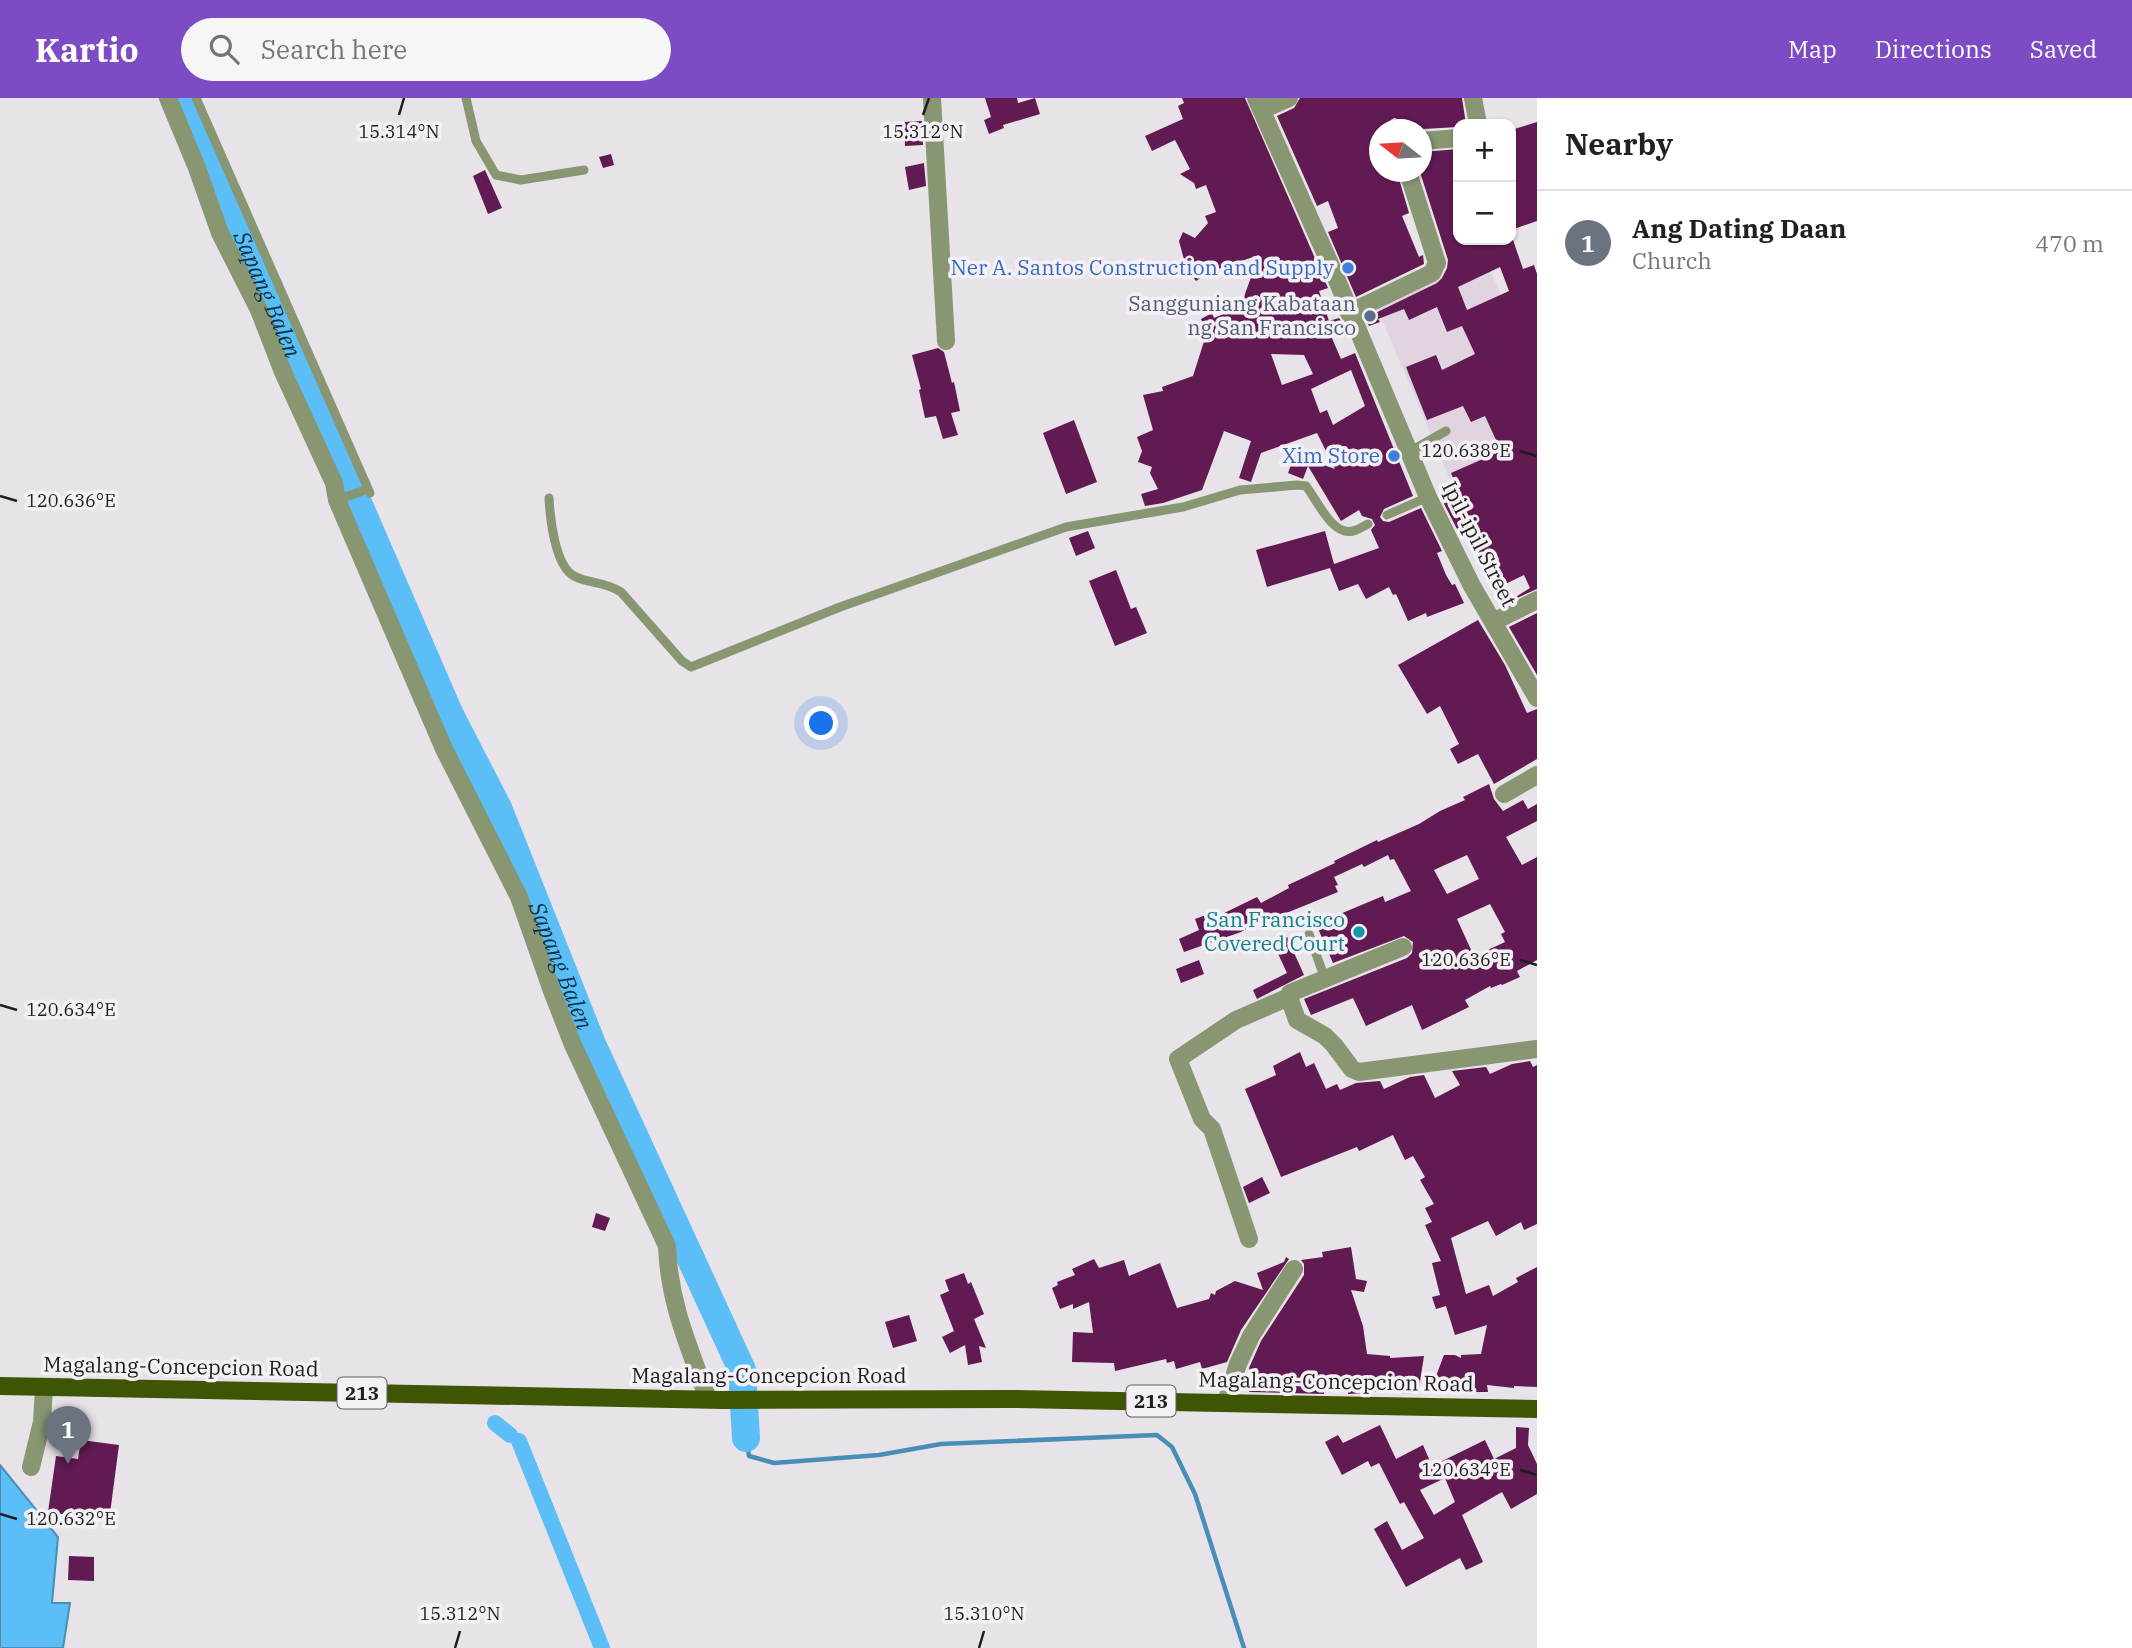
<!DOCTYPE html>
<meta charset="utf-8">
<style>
:root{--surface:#fff;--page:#f6f6f6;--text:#202124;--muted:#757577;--line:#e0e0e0;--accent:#7d4cc4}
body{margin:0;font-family:"IBM Plex Serif",serif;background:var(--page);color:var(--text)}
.controls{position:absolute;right:21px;top:21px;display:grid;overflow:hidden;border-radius:14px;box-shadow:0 2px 5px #0004}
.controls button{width:63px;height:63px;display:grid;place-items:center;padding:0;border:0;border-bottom:2px solid var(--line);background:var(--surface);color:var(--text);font:35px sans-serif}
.compass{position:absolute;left:1369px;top:21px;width:63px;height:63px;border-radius:50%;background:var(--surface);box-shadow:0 2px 5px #0004;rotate:287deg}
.you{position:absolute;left:822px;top:626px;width:24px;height:24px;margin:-18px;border:5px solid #fff;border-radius:50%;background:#1a73e8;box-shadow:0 0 0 10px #1a73e833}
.badge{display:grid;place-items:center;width:46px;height:46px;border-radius:50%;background:var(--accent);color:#fff;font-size:23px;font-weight:700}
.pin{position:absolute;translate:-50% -58px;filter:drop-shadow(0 2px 4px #0008)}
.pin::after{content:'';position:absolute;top:37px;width:24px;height:21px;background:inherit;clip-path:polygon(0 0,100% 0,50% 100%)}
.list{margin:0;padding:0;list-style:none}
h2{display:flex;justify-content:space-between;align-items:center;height:91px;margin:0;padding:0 28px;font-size:30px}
h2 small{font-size:23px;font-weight:400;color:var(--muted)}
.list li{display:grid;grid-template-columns:46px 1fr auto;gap:21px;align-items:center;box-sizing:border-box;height:105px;padding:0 28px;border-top:2px solid var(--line)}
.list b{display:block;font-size:26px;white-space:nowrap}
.list p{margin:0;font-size:23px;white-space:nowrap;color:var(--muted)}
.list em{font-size:23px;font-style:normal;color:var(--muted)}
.icon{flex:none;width:38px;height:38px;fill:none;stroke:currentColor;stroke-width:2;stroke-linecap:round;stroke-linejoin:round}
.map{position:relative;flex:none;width:1537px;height:1550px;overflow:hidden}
header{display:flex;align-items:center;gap:42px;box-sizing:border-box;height:98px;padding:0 35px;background:var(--accent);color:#fff}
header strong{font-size:33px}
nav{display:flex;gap:38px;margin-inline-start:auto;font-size:24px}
.search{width:490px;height:63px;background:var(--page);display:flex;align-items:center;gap:18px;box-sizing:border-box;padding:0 24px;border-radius:38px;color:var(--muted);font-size:26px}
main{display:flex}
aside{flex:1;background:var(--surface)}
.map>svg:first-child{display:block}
.built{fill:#dfd4e0}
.water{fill:#5bbef6;stroke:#498eb6;stroke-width:2}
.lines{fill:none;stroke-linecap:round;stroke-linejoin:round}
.stream{stroke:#498eb6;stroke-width:4.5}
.canal{stroke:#5bbef6;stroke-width:16}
.river{stroke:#5bbef6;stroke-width:28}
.building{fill:#621a52;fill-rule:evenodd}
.service{stroke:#889772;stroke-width:9}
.minor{stroke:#889772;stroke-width:18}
.tertiary{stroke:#889772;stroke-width:18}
.primary{stroke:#3e5503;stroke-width:18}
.ticks{fill:none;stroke:#1e1d1f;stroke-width:2.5}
.shop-dot{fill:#3f7fe0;stroke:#f5f0f6;stroke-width:2.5}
.service-dot{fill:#5c6f8a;stroke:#f5f0f6;stroke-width:2.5}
.culture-dot{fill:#0f9aa8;stroke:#f5f0f6;stroke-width:2.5}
.labels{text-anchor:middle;stroke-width:7;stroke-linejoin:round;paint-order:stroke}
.shield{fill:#f5f0f6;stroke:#5e5c60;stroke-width:2}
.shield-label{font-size:19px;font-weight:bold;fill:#1e1d1f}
.shop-label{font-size:21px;fill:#366cbe;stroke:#f5f0f6;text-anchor:end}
.service-label{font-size:21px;fill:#4e5e75;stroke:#f5f0f6;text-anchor:end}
.street-label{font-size:21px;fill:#1e1d1f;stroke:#f5f0f6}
.culture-label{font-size:21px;fill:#0d838f;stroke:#f5f0f6;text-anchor:end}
.water-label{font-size:23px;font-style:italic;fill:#07334a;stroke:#f5f0f6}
.ticks-label{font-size:18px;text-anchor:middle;fill:#1e1d1f;stroke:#f5f0f6;stroke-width:7;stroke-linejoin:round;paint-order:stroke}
</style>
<header>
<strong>Kartio</strong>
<div class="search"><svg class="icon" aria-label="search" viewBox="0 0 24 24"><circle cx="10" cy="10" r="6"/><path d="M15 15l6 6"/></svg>Search here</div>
<nav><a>Map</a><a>Directions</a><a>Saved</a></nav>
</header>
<main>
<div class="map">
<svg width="1537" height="1550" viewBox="0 0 1537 1550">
<rect width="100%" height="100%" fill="#e8e3e9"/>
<!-- built -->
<path class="built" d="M 1483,156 L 1537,280 L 1537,366 L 1457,398 L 1375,205 Z"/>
<!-- water -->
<path class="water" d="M 0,1367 L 58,1439 L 52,1505 L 70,1505 L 63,1550 L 0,1550 Z"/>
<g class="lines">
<!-- stream -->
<path class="stream" d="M 746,1340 L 749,1358 L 774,1365 L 879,1357 L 941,1346 L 1157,1337 L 1172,1349 L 1195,1396 L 1244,1550"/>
<!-- canal -->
<path class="canal" d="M 495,1325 L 510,1337
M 519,1343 L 602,1550"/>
<!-- river -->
<g class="river">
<path id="s1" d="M 182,0 L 352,392"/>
<path id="s2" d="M 355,398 L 450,617 L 498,710 L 592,946 L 742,1272 L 746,1340"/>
</g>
</g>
<!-- building -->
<path class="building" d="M 985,0 L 1017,0 L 1018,5 L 1035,0 L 1040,16 L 1003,27 L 1004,30 L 989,36 L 984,22 L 991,19 Z
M 1182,0 L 1245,0 L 1328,190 L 1319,193 L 1329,223 L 1339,220 L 1341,223 L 1344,232 L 1331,236 L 1331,238 L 1341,261 L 1355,255 L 1413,398 L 1384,411 L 1380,419 L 1383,423 L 1389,424 L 1421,410 L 1442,453 L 1437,455 L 1446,477 L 1452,487 L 1455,486 L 1464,505 L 1427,519 L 1426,515 L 1408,523 L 1396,496 L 1393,497 L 1389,489 L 1366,501 L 1358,486 L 1339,493 L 1330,470 L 1267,489 L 1256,452 L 1325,433 L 1334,466 L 1379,450 L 1371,432 L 1375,427 L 1372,421 L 1362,418 L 1359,412 L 1341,423 L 1308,368 L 1303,381 L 1288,375 L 1295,356 L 1335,371 L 1317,335 L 1261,355 L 1251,384 L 1239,380 L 1251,343 L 1224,333 L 1202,392 L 1163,405 L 1145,408 L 1141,396 L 1158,391 L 1150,375 L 1152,369 L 1138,364 L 1142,353 L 1137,339 L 1153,332 L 1143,297 L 1163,293 L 1162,289 L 1193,278 L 1207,234 L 1201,221 L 1212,215 L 1214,220 L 1243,208 L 1245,196 L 1259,157 L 1209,174 L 1196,183 L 1186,169 L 1179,143 L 1183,134 L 1195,140 L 1208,125 L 1205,118 L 1216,114 L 1206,87 L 1196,91 L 1194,85 L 1180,76 L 1190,71 L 1175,42 L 1152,53 L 1145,38 L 1183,21 L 1178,8 L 1184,5 ZM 1271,256 L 1304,257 L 1313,276 L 1282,287 ZM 1351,272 L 1365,308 L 1333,327 L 1327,312 L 1320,315 L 1311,291 Z
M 1300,0 L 1462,0 L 1466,26 L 1458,26 L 1458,29 L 1406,32 L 1401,22 L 1394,20 L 1386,25 L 1384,32 L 1380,32 L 1380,74 L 1397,74 L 1409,115 L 1402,118 L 1419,159 L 1423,157 L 1424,166 L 1356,199 L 1328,134 L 1338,130 L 1328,103 L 1317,108 L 1277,18 L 1294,10 Z
M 922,23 L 923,47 L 905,48 L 904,24 Z
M 1537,24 L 1537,123 L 1511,132 L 1511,32 Z
M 1458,51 L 1458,119 L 1453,121 L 1458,134 L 1458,142 L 1513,142 L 1523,171 L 1534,167 L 1537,176 L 1537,491 L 1506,505 L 1530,490 L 1524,477 L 1497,490 L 1479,457 L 1478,457 L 1464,427 L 1457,431 L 1440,398 L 1457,389 L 1451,375 L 1501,353 L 1485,318 L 1471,324 L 1463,308 L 1427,322 L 1406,269 L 1436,257 L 1442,272 L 1475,256 L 1462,228 L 1447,234 L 1437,209 L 1409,222 L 1404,211 L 1378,221 L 1380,224 L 1369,228 L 1365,220 L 1437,185 L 1442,180 L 1447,170 L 1448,162 L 1420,74 L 1422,54 ZM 1500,169 L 1509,193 L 1467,212 L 1458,189 Z
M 611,56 L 614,67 L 603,70 L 599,59 Z
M 924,65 L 926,88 L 909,92 L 905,69 Z
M 485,72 L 502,110 L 488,116 L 473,78 Z
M 938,250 L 944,254 L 952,285 L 954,284 L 960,313 L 951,315 L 958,337 L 943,341 L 936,318 L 925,320 L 919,292 L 921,291 L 912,257 Z
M 1074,322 L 1097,384 L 1066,396 L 1043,335 Z
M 1088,433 L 1095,450 L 1076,458 L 1069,440 Z
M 1116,472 L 1131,511 L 1136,509 L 1147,535 L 1115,548 L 1089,483 Z
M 1537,515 L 1537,577 L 1509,529 Z
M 1478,522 L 1505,567 L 1527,615 L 1537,611 L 1537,661 L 1494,686 L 1478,656 L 1458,666 L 1450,651 L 1459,646 L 1440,608 L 1427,616 L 1398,567 Z
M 1489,686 L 1494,701 L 1503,713 L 1523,702 L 1528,711 L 1537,706 L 1537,723 L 1506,739 L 1522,767 L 1537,759 L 1537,862 L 1517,873 L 1520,879 L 1502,887 L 1501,886 L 1491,890 L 1490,888 L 1465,902 L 1469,909 L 1422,932 L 1412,907 L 1366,928 L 1353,900 L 1311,917 L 1304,901 L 1407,860 L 1412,855 L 1413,844 L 1404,838 L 1333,865 L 1316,826 L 1383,798 L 1385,804 L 1411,793 L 1394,761 L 1390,762 L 1388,757 L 1364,769 L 1362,766 L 1334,779 L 1338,787 L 1335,788 L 1338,794 L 1274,820 L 1272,817 L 1241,834 L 1184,854 L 1179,841 L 1199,832 L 1195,821 L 1214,814 L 1216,819 L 1257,799 L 1261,805 L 1289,790 L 1288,787 L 1335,765 L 1334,763 L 1377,742 L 1378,744 L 1419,726 L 1440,713 L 1465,702 L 1463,699 ZM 1467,757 L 1479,781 L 1447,796 L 1434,772 ZM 1490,806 L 1505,834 L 1501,836 L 1505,844 L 1479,856 L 1478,852 L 1472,854 L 1457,821 Z
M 1287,839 L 1304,877 L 1257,901 L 1253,892 L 1287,875 L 1273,845 Z
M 1199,862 L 1204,876 L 1181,885 L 1176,871 Z
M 1300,954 L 1306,969 L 1314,965 L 1326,991 L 1337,986 L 1340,992 L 1356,985 L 1380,983 L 1384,991 L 1410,979 L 1424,977 L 1435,1000 L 1460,987 L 1452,973 L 1486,969 L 1490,976 L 1512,966 L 1530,963 L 1533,969 L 1537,967 L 1537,1126 L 1524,1132 L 1521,1124 L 1496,1138 L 1488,1123 L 1451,1140 L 1466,1196 L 1489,1187 L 1493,1198 L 1518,1184 L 1516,1180 L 1537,1169 L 1537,1289 L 1514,1288 L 1514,1290 L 1487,1287 L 1488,1294 L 1430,1294 L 1444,1257 L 1455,1257 L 1461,1260 L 1461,1257 L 1481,1256 L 1487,1227 L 1455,1237 L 1446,1208 L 1436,1211 L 1432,1199 L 1440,1197 L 1432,1165 L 1441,1163 L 1425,1127 L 1432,1124 L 1425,1110 L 1434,1106 L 1420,1082 L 1425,1079 L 1413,1058 L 1405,1062 L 1393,1037 L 1359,1053 L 1357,1049 L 1281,1079 L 1245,991 L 1276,977 L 1273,968 Z
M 1262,1079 L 1270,1095 L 1249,1105 L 1243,1089 Z
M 596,1115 L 610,1120 L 605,1133 L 592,1129 Z
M 1351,1149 L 1356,1181 L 1367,1183 L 1364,1194 L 1351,1192 L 1363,1228 L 1367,1256 L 1390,1258 L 1390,1260 L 1424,1258 L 1418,1296 L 1364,1293 L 1365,1295 L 1348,1296 L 1348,1292 L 1324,1293 L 1324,1296 L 1249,1294 L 1249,1270 L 1261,1243 L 1304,1177 L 1304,1166 L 1301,1162 L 1323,1159 L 1322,1154 Z
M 1286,1159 L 1289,1161 L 1241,1232 L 1227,1264 L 1202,1271 L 1200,1264 L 1176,1271 L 1174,1263 L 1167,1265 L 1166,1261 L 1115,1273 L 1114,1265 L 1072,1264 L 1073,1234 L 1093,1235 L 1089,1204 L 1073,1211 L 1073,1206 L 1060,1211 L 1052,1190 L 1058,1187 L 1057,1184 L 1075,1177 L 1072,1171 L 1094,1161 L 1099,1170 L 1124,1162 L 1129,1178 L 1160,1165 L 1177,1210 L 1209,1201 L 1211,1195 L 1215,1197 L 1216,1193 L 1235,1183 L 1263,1192 L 1257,1175 L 1284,1164 Z
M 964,1175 L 968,1186 L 971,1184 L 984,1216 L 974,1221 L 986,1250 L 979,1248 L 982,1264 L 968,1267 L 965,1247 L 950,1255 L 942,1239 L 954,1233 L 940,1197 L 949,1193 L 945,1182 Z
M 909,1217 L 917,1243 L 893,1250 L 885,1224 Z
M 1380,1327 L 1396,1361 L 1423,1347 L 1432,1368 L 1485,1342 L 1494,1361 L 1516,1350 L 1516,1329 L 1529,1330 L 1528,1347 L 1537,1366 L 1537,1396 L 1511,1411 L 1502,1394 L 1462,1417 L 1483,1464 L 1466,1472 L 1460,1460 L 1406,1489 L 1374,1431 L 1387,1423 L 1402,1452 L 1424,1440 L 1404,1404 L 1400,1406 L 1379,1365 L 1371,1369 L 1368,1363 L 1342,1377 L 1325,1344 L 1338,1337 L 1343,1345 ZM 1445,1380 L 1455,1404 L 1434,1417 L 1420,1392 Z
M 81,1342 L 119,1347 L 109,1423 L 48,1414 L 56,1358 L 78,1361 Z
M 69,1458 L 94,1459 L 94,1483 L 68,1482 Z"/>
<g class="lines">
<!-- service -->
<path class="service" d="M 196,0 L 370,395
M 466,0 L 476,43 L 496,77 L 521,82 L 584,72
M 1409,354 L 1446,333
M 549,400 C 550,420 555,468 574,478 C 589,486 604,483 621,494 L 682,563 L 691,569 L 840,509 L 1066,429 L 1183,409 L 1240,392 L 1297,387 L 1306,388 C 1317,402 1332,438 1353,433 C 1358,432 1364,428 1368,426
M 337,402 L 368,391
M 1387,417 L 1428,399
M 1309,836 L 1325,881"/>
<!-- minor -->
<path class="minor" d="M 168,0 L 197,70 L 220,135 L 259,212 L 283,274 L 334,385 L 337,402 L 444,651 L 519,799 L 552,893 L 573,947 L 667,1148 C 669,1205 689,1249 708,1301
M 932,0 L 946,243
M 1473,0 L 1478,26
M 1262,12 L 1289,0
M 1395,31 L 1395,32
M 1422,43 L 1458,40
M 1349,215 L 1432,175 L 1437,165 L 1408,74
M 1493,524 L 1537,502
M 1504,696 L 1537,677
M 1403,849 L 1290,895 L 1289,899 L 1297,922 L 1325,938 L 1334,947 L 1352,971 L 1359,974 L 1537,951
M 1249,1141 L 1212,1031 L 1202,1021 L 1178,961 L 1236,922 L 1289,899
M 1226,1305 L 1238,1266 L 1251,1238 L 1294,1171
M 31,1369 L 42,1324 L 44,1289"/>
<!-- tertiary -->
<path class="tertiary" d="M 1256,0 L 1331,168 L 1428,399 L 1472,488 L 1537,600"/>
<!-- primary -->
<path class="primary" d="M 0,1288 L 723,1302 L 1012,1301 L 1537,1311"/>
</g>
<!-- ticks -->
<path class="ticks" d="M 399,17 L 404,0M 923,17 L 929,0M 1520,353 L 1537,358M 0,398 L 17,403M 1520,862 L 1537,867M 0,907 L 17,912M 1520,1372 L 1537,1377M 0,1416 L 17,1421M 455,1550 L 460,1533M 979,1550 L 984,1533"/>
<!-- markers -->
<g class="shop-dot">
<circle cx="1348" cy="170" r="7"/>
<circle cx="1394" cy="358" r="7"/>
</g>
<circle class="service-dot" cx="1370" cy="218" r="7"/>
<circle class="culture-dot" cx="1359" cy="834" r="7"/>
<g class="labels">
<!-- shield labels -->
<g class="shield">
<rect x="337.5" y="1279.5" width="49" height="31" rx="5"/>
<rect x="1126.5" y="1287.5" width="49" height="31" rx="5"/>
</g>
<g class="shield-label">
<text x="362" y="1302">213</text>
<text x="1151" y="1310">213</text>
</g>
<!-- shop labels -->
<g class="shop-label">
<text x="1334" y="177">Ner A. Santos Construction and Supply</text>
<text x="1380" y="365">Xim Store</text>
</g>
<!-- service labels -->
<g class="service-label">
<text x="1356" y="213">Sangguniang Kabataan<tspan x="1356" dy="24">ng San Francisco</tspan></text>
</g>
<!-- street labels -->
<g class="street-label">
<text transform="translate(1479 446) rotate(63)" y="7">Ipil-ipil Street</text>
<text transform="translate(181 1269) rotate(1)" y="7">Magalang-Concepcion Road</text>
<text x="769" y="1285">Magalang-Concepcion Road</text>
<text transform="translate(1336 1284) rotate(1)" y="7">Magalang-Concepcion Road</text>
</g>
<!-- culture labels -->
<g class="culture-label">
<text x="1345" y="829">San Francisco<tspan x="1345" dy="24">Covered Court</tspan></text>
</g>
<!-- water labels -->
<g class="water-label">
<text dy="8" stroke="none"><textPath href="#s1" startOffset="214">Sapang Balen</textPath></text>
<text dy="8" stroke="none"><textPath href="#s2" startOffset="513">Sapang Balen</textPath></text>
</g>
</g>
<g class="ticks-label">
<text x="399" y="40">15.314°N</text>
<text x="923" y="40">15.312°N</text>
<text x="1466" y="359">120.638°E</text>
<text x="71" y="409">120.636°E</text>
<text x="1466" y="868">120.636°E</text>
<text x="71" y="918">120.634°E</text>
<text x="1466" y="1378">120.634°E</text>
<text x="71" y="1427">120.632°E</text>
<text x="460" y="1522">15.312°N</text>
<text x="984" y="1522">15.310°N</text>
</g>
</svg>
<div class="controls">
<button>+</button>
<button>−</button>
</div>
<svg class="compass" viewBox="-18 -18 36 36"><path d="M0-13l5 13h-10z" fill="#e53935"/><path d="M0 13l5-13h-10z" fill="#757577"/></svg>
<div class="you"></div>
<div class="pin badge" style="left:68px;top:1366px;background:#6b7280">1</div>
</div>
<aside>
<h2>Nearby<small></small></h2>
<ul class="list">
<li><span class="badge" style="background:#6b7280">1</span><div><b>Ang Dating Daan</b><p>Church</p></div><em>470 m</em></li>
</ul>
</aside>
</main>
